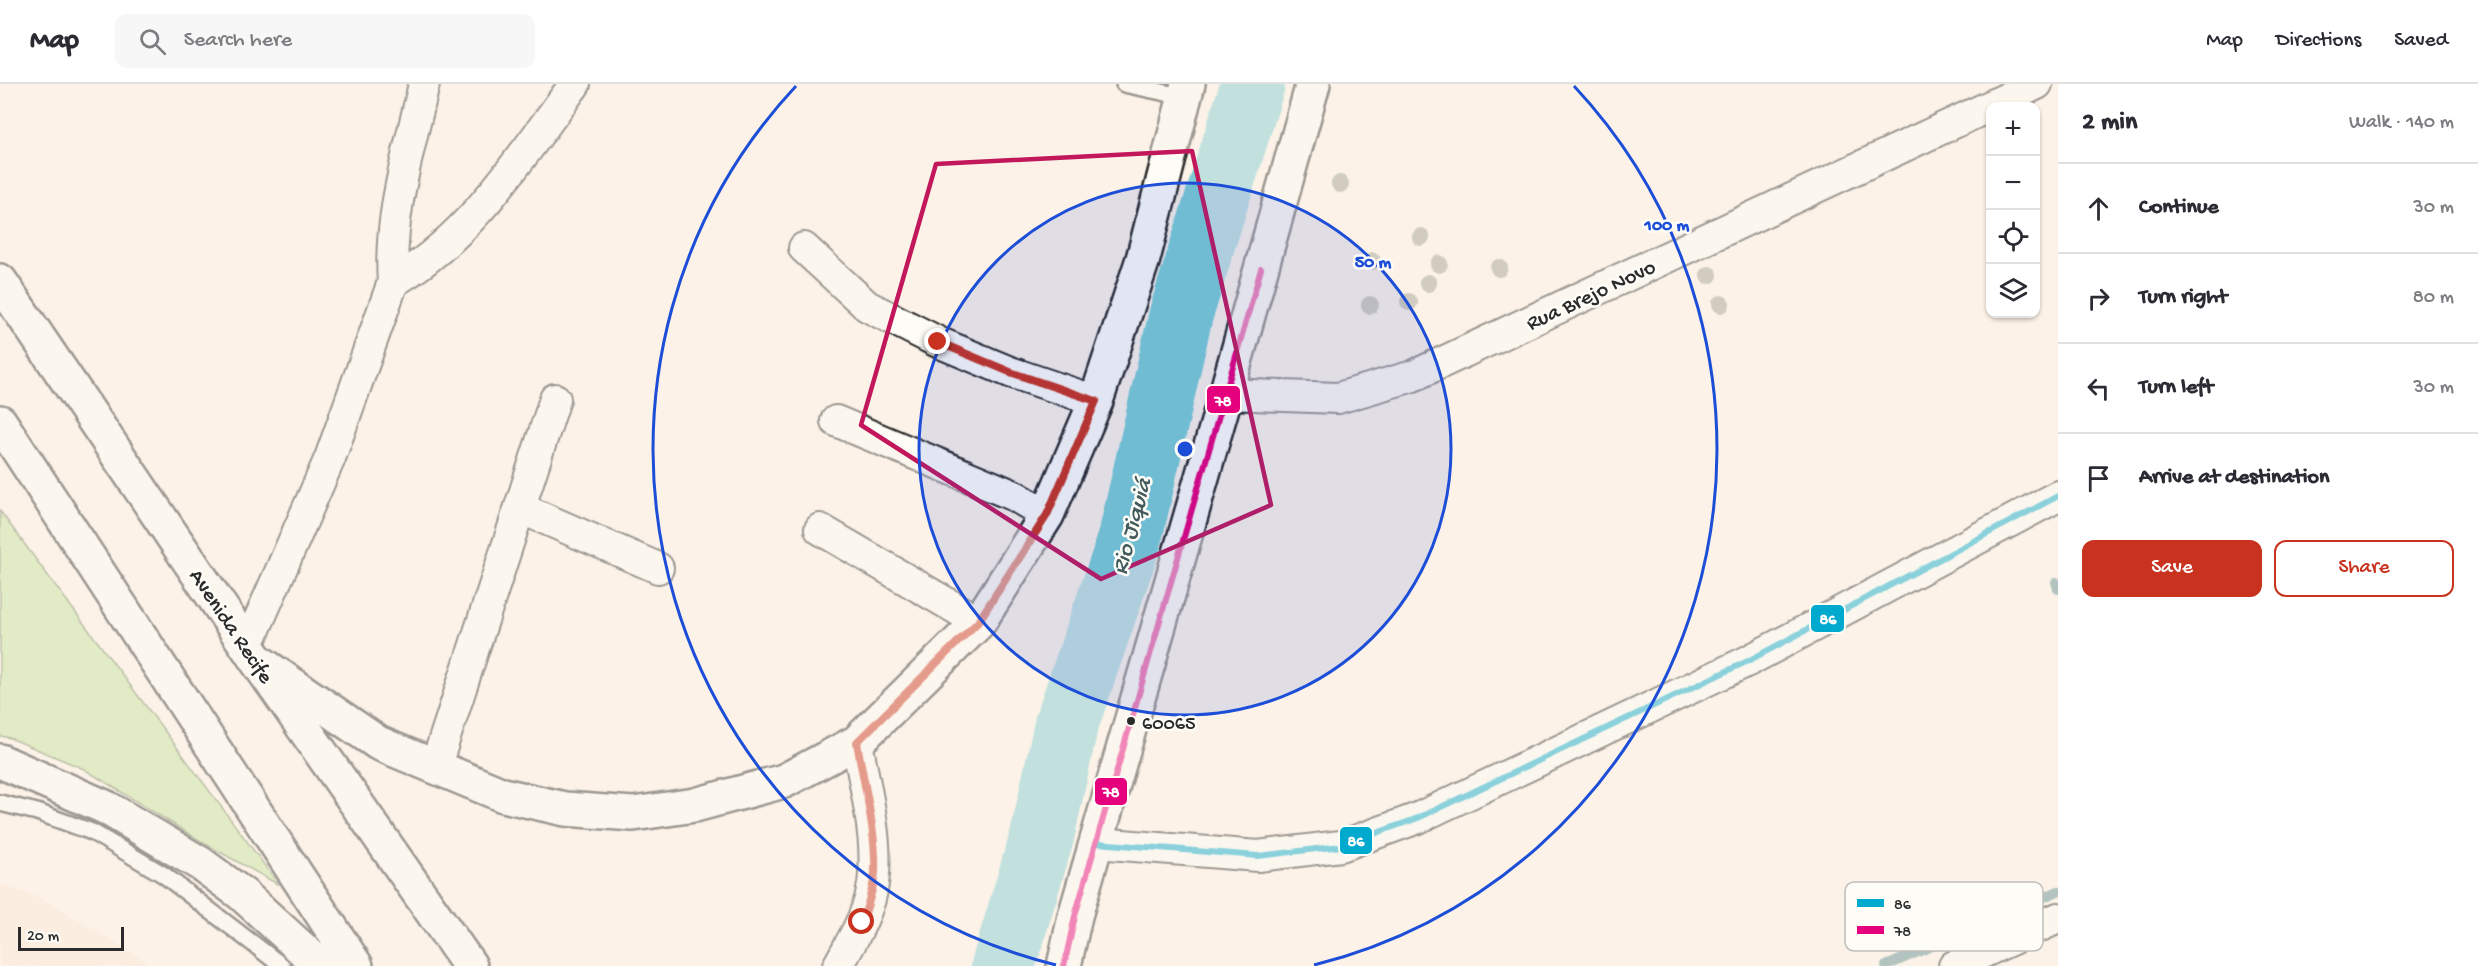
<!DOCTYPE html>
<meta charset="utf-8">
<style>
:root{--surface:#fff;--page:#f7f7f7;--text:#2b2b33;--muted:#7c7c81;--line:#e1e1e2;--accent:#c8321e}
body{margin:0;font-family:"Gochi Hand",sans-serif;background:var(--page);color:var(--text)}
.controls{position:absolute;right:18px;top:18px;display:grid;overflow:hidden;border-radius:12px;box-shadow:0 2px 4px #0004}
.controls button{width:54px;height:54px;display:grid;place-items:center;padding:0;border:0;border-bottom:2px solid var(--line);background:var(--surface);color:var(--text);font:30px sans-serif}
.scale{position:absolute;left:18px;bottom:15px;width:106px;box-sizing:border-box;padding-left:6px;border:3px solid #2b2b2b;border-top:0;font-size:16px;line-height:21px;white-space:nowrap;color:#2b2b2b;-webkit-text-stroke:4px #fdfcf7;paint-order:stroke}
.stop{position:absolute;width:18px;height:18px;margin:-14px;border:4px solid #c8321e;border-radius:50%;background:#fff}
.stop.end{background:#c8321e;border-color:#fff;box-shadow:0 2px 6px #0008}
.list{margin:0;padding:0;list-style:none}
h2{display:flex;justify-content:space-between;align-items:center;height:78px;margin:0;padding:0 24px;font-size:26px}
h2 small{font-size:20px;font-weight:400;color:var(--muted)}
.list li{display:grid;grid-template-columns:39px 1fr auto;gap:18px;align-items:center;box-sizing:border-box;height:90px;padding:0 24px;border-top:2px solid var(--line)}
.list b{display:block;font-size:22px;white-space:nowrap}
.list em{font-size:20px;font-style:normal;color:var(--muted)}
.actions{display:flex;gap:12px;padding:18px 24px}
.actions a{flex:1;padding:14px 0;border:2px solid var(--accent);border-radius:12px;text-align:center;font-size:21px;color:var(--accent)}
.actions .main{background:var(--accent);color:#fff}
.icon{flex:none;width:33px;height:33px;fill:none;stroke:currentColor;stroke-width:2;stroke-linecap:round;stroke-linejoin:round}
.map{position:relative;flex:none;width:2058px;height:882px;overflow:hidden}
header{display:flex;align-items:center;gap:36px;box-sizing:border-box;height:84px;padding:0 30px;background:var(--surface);border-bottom:2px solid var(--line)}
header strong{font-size:28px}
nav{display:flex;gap:33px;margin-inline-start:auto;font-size:21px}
.search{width:420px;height:54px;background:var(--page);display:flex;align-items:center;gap:15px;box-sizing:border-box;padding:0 21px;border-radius:12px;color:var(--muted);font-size:22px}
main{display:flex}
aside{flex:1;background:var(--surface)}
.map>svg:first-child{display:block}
.built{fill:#fbe6d4}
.grass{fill:#c1e29b;stroke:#768663;stroke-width:1.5}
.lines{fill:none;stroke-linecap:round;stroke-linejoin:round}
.stream{stroke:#5b8c90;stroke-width:10}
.river{stroke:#7bccd3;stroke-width:64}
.lane-casing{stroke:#2b2b2b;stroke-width:20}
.street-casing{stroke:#2b2b2b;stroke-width:34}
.secondary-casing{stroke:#2b2b2b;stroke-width:38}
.primary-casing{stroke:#2b2b2b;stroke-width:38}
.lane{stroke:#fdfcf7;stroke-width:15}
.street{stroke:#fdfcf7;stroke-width:30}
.secondary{stroke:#fdfcf7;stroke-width:33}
.primary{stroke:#fdfcf7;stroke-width:33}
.bus-1-casing{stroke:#fdfcf7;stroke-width:10}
.bus-2-casing{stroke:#fdfcf7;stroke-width:10}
.bus-1{stroke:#00a9ce;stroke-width:6}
.bus-2{stroke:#e5007d;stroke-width:6}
.tree{fill:#9d9e8f}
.route{stroke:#c8321e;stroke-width:8}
.marked{fill:none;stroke:#c2185b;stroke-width:4.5;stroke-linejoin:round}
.ring{fill:none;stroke:#1d4ed8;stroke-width:3}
.bus-dot{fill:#2b2b2b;stroke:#fdfcf7;stroke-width:2}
.labels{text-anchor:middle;stroke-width:5;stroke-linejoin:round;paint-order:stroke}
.bus-label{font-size:20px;fill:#2b2b2b;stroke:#fdfcf7;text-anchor:start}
.street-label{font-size:22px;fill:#2b2b2b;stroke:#fdfcf7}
.water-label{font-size:24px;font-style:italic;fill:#435b5d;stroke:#fdfcf7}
.key{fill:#fdfcf7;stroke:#bebdba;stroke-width:1.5}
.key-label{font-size:16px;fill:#2b2b2b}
.centre{fill:#1d4ed8;stroke:#fdfcf7;stroke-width:3}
.ring-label{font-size:18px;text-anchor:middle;font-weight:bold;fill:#1d4ed8;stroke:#fdfcf7;stroke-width:5;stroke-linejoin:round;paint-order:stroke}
.line-badge{stroke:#fdfcf7;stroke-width:2}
.badge-label{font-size:16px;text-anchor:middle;font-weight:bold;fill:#fff}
</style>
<header>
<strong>Map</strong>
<div class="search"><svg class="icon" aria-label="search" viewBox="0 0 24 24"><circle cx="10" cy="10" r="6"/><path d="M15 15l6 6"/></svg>Search here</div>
<nav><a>Map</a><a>Directions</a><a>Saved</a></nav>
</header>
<main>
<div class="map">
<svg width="2058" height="882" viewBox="0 0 2058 882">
<rect width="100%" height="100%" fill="#fcf2e7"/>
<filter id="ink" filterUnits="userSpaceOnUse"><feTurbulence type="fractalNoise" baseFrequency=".0167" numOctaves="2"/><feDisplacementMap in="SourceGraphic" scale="12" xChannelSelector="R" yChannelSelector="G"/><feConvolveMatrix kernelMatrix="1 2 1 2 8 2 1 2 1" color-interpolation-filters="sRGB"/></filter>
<g filter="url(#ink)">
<!-- built -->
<path class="built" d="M 0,800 L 48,817 L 153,882 L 0,882 Z"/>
<!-- grass -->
<path class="grass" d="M 0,427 C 92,552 187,675 279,801 L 204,759 L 84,685 L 10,654 L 0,652 Z"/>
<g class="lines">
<!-- stream -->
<path class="stream" d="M 2056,498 L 2058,505
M 1886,882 L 2058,807"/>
<!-- river -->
<path class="river" d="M 1003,882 L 1042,753 L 1066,641 L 1129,458 L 1181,230 L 1253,0"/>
<!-- lane casing -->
<g class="lane-casing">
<path id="lane" d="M 1124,0 L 1185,13
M 0,719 L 37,728 L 92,748 L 164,791 L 282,882"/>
</g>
<!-- street casing -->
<g class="street-casing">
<path id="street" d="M 804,164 L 867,222 L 938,258 L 1010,288 L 1096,317
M 393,198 C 388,132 410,64 424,0
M 1226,310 L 1338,314 L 1413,292 L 2037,0
M 836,337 L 1015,412 L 1047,431
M 520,424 L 658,484
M 820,445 L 979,538
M 248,561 L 330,374 L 393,198 C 472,152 522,71 575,0
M 435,684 L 555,315
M 1097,759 L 1258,772 L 1341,762 L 1418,734 L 1748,577 L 2058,412
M 838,882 C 850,860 863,839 870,815 C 883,767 865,705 857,658
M 1954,882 L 2058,834"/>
</g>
<!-- secondary casing -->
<g class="secondary-casing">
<path id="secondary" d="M 258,577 L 378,659 L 503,711 L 565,725 L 633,730 L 695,721 L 784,697 L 857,658 L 979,538 L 1047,431 L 1096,317 L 1143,175 L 1188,0"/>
</g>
<!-- primary casing -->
<g class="primary-casing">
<path id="primary" d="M 0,197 L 257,577 L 470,882
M 0,338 L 356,882
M 0,677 L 107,724 L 201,780 L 242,810 L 321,882
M 1064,882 L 1075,832 L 1226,310 L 1313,0"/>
</g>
<!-- lane -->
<use href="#lane" class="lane"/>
<!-- street -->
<use href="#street" class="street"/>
<!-- secondary -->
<use href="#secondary" class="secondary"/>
<!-- primary -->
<use href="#primary" class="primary"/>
<!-- bus-1 casing -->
<g class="bus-1-casing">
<path id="bus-1" d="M 1097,759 L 1258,772 L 1341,762 L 1418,734 L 1748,577 L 2058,412"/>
</g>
<!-- bus-2 casing -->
<g class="bus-2-casing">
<path id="bus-2" d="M 1064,882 L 1075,832 L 1261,185"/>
</g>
<!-- bus-1 -->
<use href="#bus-1" class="bus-1"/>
<!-- bus-2 -->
<use href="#bus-2" class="bus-2"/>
</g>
<!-- trees -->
<g class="tree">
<circle cx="1340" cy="100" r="9"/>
<circle cx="1421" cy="153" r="9"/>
<circle cx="1372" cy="177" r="9"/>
<circle cx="1439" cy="180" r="9"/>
<circle cx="1499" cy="184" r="9"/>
<circle cx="1709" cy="191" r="9"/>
<circle cx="1428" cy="199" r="9"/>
<circle cx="1409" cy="218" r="9"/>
<circle cx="1721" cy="220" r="9"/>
<circle cx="1370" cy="221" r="9"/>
</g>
</g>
<g class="lines" filter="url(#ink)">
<!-- route -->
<path class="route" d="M 862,838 C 867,822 874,805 875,788 C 877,749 863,697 857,658 L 978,538 L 1047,431 L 1096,317 L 1010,288 L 938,258"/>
</g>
<!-- marked area -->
<path d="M0 0H2058V882H0ZM 1192,67 L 1271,421 L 1101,495 L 861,341 L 936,80 Z" fill="#fcf2e7" fill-opacity=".55" fill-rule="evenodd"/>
<path class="marked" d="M 1192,67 L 1271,421 L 1101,495 L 861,341 L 936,80 Z"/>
<!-- distance rings -->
<circle cx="1185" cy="365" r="266" fill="#1d4ed8" fill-opacity=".12"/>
<g class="ring">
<circle cx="1185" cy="365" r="266"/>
<path d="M1056 881A532 532 0 0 1 796 2M1574 2A532 532 0 0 1 1314 881"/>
</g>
<!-- markers -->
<circle class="bus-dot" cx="1131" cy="637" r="5"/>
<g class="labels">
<!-- bus labels -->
<g class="bus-label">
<text x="1142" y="645">60065</text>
</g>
<!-- street labels -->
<g class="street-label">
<text transform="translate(1590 209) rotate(-25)" y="8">Rua Brejo Novo</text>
<text transform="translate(233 541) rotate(56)" y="8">Avenida Recife</text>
</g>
<!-- water labels -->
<g class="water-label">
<text transform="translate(1130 442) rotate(-75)" y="8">Rio Jiquiá</text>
</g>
</g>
<!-- legend -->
<rect x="1845" y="798" width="198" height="69" rx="9" class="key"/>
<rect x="1857" y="815" width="27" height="8" fill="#00a9ce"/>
<rect x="1857" y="842" width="27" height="8" fill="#e5007d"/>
<g class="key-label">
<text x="1894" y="825">86</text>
<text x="1894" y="852">78</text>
</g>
<circle cx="1185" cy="365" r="9" class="centre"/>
<g class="ring-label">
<text x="1667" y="146">100 m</text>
<text x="1373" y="183">50 m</text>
</g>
<g class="line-badge">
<rect x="1206" y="301" width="35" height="29" rx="6" fill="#e5007d"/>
<rect x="1810" y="520" width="35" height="29" rx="6" fill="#00a9ce"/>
<rect x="1094" y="693" width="34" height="29" rx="6" fill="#e5007d"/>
<rect x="1339" y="742" width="34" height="29" rx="6" fill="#00a9ce"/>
</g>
<g class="badge-label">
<text x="1223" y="322">78</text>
<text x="1828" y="540">86</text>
<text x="1111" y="713">78</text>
<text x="1356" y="762">86</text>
</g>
</svg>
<div class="controls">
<button>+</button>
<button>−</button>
<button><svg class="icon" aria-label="locate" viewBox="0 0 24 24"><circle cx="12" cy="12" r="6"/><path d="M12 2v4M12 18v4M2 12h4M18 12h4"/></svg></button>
<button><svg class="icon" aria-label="layers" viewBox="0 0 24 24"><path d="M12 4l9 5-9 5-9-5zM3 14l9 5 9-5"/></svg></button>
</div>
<div class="scale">20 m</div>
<div class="stop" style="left:862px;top:838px"></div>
<div class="stop end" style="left:938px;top:258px"></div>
</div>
<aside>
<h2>2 min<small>Walk · 140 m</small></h2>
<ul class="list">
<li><svg class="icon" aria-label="ahead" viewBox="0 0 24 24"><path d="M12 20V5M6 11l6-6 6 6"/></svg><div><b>Continue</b></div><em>30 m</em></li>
<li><svg class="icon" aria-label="right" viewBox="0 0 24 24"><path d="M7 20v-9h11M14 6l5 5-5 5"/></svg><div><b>Turn right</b></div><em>80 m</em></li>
<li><svg class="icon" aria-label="left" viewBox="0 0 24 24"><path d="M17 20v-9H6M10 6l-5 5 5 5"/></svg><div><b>Turn left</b></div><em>30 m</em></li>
<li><svg class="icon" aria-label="arrive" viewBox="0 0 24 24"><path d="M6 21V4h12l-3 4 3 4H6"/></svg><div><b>Arrive at destination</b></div></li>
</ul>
<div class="actions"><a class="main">Save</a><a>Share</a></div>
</aside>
</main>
